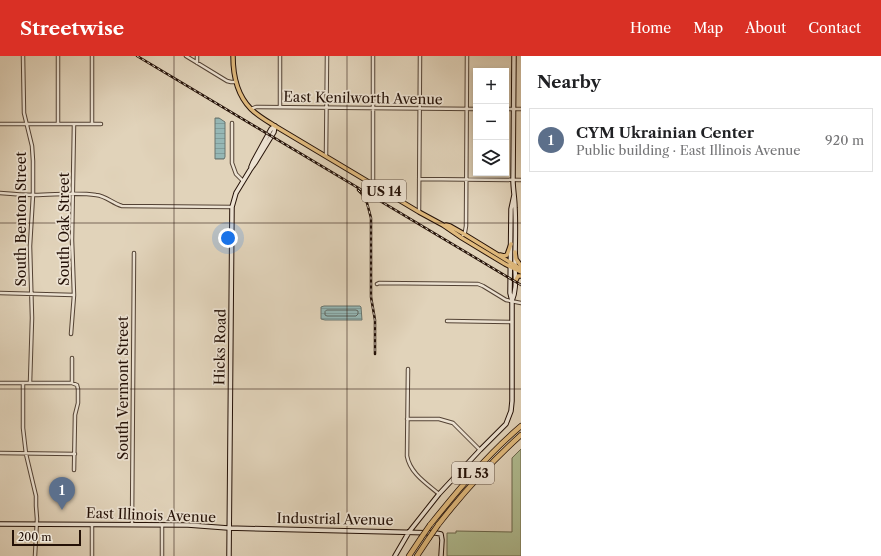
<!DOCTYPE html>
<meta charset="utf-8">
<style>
:root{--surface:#fff;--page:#f6f6f6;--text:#202124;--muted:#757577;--line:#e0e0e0;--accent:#d93025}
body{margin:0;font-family:"Libre Caslon Text",serif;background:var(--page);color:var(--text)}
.controls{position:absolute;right:12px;top:12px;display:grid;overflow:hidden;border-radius:0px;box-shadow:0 2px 6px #0003}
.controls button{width:36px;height:36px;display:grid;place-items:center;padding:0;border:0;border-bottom:1px solid var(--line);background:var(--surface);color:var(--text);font:20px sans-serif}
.scale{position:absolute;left:12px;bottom:10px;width:69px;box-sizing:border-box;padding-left:4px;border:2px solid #241107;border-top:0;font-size:11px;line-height:14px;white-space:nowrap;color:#241107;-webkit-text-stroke:3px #ece2d2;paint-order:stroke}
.you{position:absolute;left:228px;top:182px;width:14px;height:14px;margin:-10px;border:3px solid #fff;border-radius:50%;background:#1a73e8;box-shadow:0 0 0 6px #1a73e833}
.badge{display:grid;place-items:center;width:26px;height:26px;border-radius:50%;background:var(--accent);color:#fff;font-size:13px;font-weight:700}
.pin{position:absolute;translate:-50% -33px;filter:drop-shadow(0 1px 2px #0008)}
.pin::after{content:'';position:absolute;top:21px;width:14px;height:12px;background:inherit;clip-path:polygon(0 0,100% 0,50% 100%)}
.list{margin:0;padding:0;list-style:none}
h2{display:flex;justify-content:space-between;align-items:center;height:52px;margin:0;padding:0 16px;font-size:17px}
h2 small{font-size:13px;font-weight:400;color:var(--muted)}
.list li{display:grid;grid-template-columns:26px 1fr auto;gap:12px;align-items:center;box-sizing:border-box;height:64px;margin:0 8px 8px;padding:0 8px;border:1px solid var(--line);border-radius:0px}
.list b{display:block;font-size:15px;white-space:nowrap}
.list p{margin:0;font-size:13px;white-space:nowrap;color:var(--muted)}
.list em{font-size:13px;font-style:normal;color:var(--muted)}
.icon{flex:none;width:22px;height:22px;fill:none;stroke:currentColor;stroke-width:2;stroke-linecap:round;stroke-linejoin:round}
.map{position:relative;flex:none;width:521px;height:500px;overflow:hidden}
header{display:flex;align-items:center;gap:24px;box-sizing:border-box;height:56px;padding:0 20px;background:var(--accent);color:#fff}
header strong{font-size:19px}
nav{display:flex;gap:22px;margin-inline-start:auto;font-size:14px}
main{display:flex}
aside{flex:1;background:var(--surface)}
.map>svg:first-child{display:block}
.pitch{fill:#b0bd92;stroke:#6a674c}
.water{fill:url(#water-rules);stroke:#68756f}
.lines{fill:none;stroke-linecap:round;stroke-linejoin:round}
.shore{stroke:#5c645e;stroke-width:1}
.street-casing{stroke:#534234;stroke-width:4.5}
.secondary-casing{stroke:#241107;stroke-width:5.5}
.primary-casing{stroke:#241107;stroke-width:5.5}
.highway-casing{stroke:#241107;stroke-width:6}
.street{stroke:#ece2d2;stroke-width:2.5}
.secondary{stroke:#ece2d2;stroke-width:3.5}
.primary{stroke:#e0ba7d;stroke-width:3.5}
.highway{stroke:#e0ba7d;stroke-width:4.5}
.rail-casing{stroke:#241107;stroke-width:2.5}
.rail{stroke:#ece2d2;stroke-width:1;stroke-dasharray:3;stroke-linecap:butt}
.highway-bridge-casing{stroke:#241107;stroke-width:6;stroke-linecap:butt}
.highway-bridge{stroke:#e0ba7d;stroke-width:4.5}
.grid{fill:none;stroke:#241107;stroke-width:1;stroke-opacity:0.55}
.labels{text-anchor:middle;stroke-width:3.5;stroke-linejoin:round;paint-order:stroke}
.shield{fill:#ece2d2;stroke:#605044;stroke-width:1}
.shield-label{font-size:13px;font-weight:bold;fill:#241107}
.street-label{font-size:14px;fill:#241107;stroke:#ece2d2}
</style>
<header>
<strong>Streetwise</strong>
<nav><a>Home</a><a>Map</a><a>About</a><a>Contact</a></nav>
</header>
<main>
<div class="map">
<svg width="521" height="500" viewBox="0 0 521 500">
<defs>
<pattern id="water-rules" width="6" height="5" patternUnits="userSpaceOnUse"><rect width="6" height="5" fill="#95b7b5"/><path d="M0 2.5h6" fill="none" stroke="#809c9a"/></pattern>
</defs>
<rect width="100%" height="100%" fill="#e1d3ba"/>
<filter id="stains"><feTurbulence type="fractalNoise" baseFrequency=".005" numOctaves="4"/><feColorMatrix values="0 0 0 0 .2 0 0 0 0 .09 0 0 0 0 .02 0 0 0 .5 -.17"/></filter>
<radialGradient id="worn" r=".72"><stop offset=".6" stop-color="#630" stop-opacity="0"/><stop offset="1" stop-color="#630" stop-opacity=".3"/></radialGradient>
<!-- pitch -->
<path class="pitch" d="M 521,393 L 521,500 L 447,500 L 447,477 L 456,477 L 456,475 L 512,476 L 512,402 Z"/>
<!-- water -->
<path class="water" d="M 215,62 L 219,62 L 225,66 L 225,101 L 224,103 L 215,103 Z
M 324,250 L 360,250 L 361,251 L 362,264 L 325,264 L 321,263 L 321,251 Z"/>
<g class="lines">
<!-- shore -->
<path class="shore" d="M 327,254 L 356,254 L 358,255 L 358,258 L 356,260 L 327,260 L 325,259 L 325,256 Z"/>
<!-- street casing -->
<g class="street-casing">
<path id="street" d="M 23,0 L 24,57 L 32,90 L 33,105 L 33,139 L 30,190 L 32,262 L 30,327
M 186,0 L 227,25 L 231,26 L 235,26
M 197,7 L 197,0
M 280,51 L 280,0
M 251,53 L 256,51 L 260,51 L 476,53
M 506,53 L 521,53
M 232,67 L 232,107 L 236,118 L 243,125
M 0,68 L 101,68
M 58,68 L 58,0
M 92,68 L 92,0
M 326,100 L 327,0
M 419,123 L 521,124
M 373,128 L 373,0
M 0,137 C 11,138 23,139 34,139 C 55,139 76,136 96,139 C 106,140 112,147 122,150 L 232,151
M 419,155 L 420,0
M 463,179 L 465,176 L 466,170 L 467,0
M 377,228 L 379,227 L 478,228 L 483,230 L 506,244 L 521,247
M 0,237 L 74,239
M 447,265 L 512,266
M 71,278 L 74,239 L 72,184 L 74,68
M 72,302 L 72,327 L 77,329 L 78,333 L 78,347 L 75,359 L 74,414
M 408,313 L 407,400 C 410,417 426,427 439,438
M 0,327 L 72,327
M 23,327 L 23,372 L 26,398 L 36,440 L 36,450 L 37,463 L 35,500
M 407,363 L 439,363 L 453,367 L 480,394
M 0,397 L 75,398
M 132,468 L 134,197
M 92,500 L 92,469
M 162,500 L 162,469"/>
</g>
<!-- secondary casing -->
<g class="secondary-casing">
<path id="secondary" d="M 251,111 L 253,106 L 271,73 L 275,70
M 512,245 C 517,233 515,221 515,208 C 515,190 516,171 515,152 C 515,143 513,133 513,124 L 514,0
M 0,468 L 188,469 L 228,472 L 436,477 L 441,478 L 442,484 L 441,500
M 229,500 L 232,151 L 236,137 L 250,114 L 255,107 L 274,76 L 275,70
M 395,500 L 409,476 L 439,438 L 480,394 L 506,368 L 511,355 L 512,345 L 512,245 L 510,237 L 511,153 L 514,139"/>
</g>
<!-- primary casing -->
<g class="primary-casing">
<path id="primary" d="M 233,0 C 233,19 237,39 251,53 C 258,60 267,65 275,70 L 419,156 L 443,169 L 462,182 L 505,208 L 521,216
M 446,169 L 450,170 L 464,178 L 521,213
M 515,196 L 516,203 L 521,210
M 500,199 L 504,200 L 507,199 L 511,188
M 516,224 L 518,220 L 521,220"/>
</g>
<!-- highway casing -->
<g class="highway-casing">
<path id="highway" d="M 430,469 C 458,434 487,399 521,370
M 438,469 C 463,437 491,406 521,379
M 409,500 L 421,482
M 417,500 L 429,482"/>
</g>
<!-- street -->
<use href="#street" class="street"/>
<!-- secondary -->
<use href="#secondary" class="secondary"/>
<!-- primary -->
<use href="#primary" class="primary"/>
<!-- highway -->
<use href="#highway" class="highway"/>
<!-- rail casing -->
<g class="rail-casing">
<path id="rail" d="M 137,0 L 521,229
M 358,134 L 362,138 L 367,147 L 371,162 L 371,241 L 375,264 L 375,298"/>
</g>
<!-- rail -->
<use href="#rail" class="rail"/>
<!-- highway-bridge casing -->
<g class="highway-bridge-casing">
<path id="highway-bridge" d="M 421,482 L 430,469
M 429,482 L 438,469"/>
</g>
<!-- highway-bridge -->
<use href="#highway-bridge" class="highway-bridge"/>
</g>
<!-- grid -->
<path class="grid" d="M 174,0 L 174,500M 347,0 L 347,500M 0,167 L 521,167M 0,333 L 521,333"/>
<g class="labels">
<!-- shield labels -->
<g class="shield">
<rect x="362" y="124" width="44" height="22" rx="3"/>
<rect x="452" y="406" width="42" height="22" rx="3"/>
</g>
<g class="shield-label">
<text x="384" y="140">US 14</text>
<text x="473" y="422">IL 53</text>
</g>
<!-- street labels -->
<g class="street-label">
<text transform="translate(363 42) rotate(1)" y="5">East Kenilworth Avenue</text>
<text transform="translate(21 163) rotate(-90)" y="5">South Benton Street</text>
<text transform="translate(64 173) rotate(-90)" y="5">South Oak Street</text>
<text transform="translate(220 291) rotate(-89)" y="5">Hicks Road</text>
<text transform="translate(123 332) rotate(-90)" y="5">South Vermont Street</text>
<text transform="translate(151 459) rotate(2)" y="5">East Illinois Avenue</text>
<text transform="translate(335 463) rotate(1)" y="5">Industrial Avenue</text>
</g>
</g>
<rect width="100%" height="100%" filter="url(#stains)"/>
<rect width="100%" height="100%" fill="url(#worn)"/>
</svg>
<div class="controls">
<button>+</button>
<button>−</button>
<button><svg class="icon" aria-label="layers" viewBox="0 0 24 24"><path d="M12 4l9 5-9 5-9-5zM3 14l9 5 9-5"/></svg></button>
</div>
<div class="scale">200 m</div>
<div class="you"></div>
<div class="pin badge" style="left:62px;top:454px;background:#5c6f8a">1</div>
</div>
<aside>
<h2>Nearby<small></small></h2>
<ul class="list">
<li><span class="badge" style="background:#5c6f8a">1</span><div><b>CYM Ukrainian Center</b><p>Public building · East Illinois Avenue</p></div><em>920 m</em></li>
</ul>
</aside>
</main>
